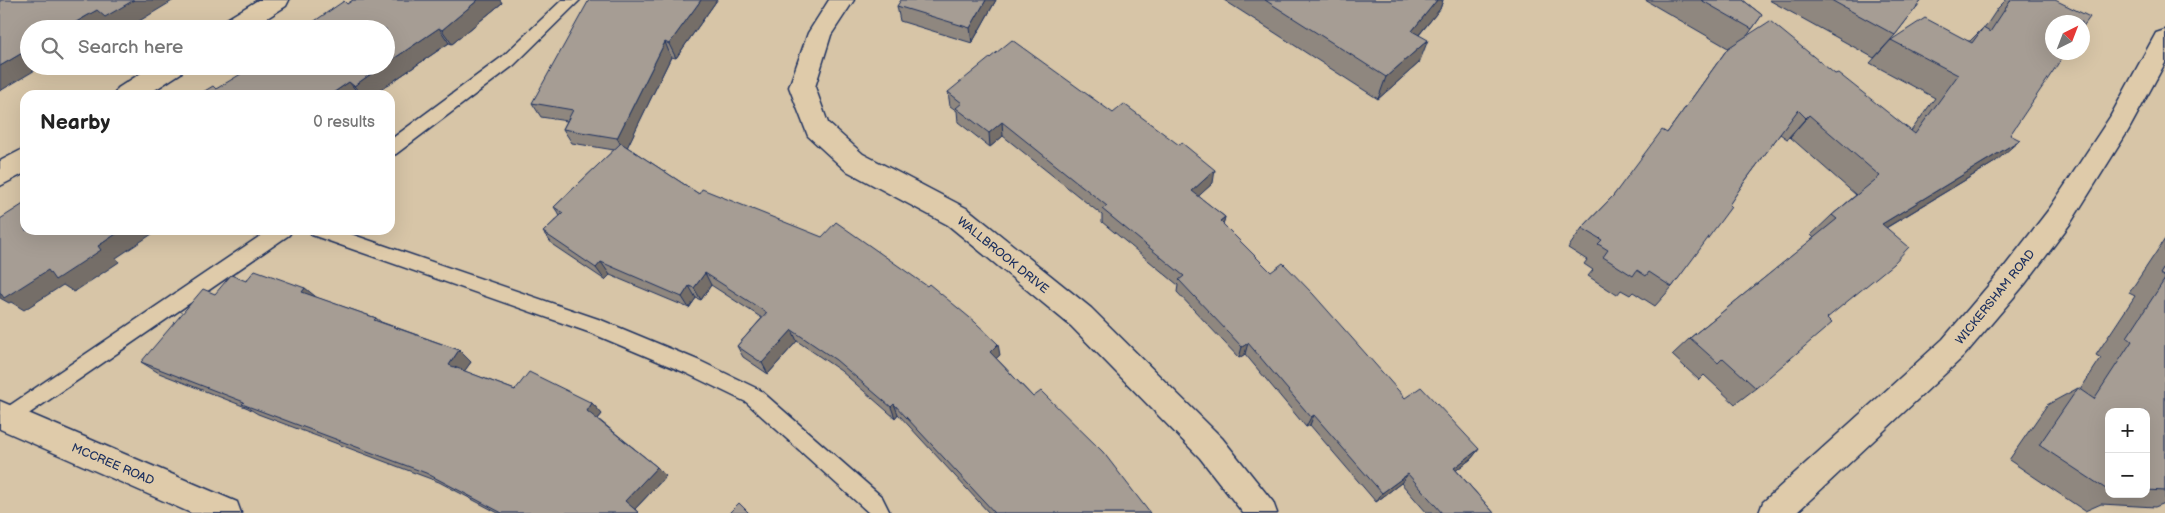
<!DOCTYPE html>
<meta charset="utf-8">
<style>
:root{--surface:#fff;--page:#f2f2f2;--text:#222;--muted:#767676;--line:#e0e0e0}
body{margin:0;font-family:"Balsamiq Sans",sans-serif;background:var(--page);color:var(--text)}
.controls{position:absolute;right:15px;bottom:15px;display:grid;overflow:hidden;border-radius:10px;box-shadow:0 5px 20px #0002}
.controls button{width:45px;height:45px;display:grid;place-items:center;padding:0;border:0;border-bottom:1px solid var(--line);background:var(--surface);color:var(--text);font:25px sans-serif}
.compass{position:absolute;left:2045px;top:15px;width:45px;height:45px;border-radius:50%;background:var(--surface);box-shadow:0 5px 20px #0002;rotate:42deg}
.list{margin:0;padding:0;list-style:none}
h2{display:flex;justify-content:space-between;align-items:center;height:65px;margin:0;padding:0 20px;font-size:21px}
h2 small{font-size:16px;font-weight:400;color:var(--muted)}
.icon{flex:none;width:28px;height:28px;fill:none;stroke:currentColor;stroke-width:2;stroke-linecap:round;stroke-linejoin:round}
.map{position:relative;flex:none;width:2165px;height:513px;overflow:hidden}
.search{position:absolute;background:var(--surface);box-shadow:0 5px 20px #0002;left:20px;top:20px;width:375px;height:55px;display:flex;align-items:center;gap:12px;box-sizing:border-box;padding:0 18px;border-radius:28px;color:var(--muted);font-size:19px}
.panel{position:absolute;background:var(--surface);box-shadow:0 5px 20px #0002;left:20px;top:90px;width:375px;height:145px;border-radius:15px}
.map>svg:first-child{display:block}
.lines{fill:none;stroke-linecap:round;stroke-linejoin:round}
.service-casing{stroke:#1b2f5e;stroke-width:3}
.minor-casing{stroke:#1b2f5e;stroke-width:3}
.tertiary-casing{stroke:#1b2f5e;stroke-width:3}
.service{fill:#dfcbaa;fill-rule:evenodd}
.minor{fill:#dfcbaa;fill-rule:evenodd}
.tertiary{fill:#dfcbaa;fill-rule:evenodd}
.wall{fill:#8f877f;stroke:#1b2f5e;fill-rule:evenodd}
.shaded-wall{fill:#746e68;stroke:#1b2f5e}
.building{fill:#a69d94;stroke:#1b2f5e}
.labels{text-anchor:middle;stroke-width:4;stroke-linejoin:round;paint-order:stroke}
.street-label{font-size:12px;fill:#1b2f5e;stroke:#dfcbaa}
</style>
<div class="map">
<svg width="2165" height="513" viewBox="0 0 2165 513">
<rect width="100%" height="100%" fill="#d7c5a7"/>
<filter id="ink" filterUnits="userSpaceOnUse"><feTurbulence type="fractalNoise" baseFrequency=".02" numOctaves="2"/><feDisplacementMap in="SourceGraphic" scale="10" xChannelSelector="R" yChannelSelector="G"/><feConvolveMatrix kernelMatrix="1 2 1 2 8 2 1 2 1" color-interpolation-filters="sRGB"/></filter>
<g filter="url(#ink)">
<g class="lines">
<!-- service casing -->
<g class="service-casing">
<path id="service" d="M 562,0 L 580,0 L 514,65 L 396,154 L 390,156 L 390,140 L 502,57 Z
M 269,230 L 292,230 L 289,235 L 14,424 L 7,427 L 0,424 L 0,412 Z
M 309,230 L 339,230 L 601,320 L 700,361 L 760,390 L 882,497 L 890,513 L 869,513 L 746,402 L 686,373 L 591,333 L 312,235 Z"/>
</g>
<!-- minor casing -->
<g class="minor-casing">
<path id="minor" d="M 829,0 L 854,0 L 831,35 L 815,87 L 828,123 L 863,154 L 968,209 L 1091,308 L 1222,438 L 1273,502 L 1277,513 L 1243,513 L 1200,458 L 1071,326 L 948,225 L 845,170 L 808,136 L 789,87 L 808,33 Z"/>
</g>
<!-- tertiary casing -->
<g class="tertiary-casing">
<path id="tertiary" d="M 258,0 L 289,0 L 286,6 L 250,29 L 219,29 L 222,22 Z
M 2165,30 L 2165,63 L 2128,131 L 2070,224 L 2025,284 L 1963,357 L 1796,513 L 1759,513 L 1763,502 L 1943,339 L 2005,266 L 2050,208 L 2110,117 L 2156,33 Z
M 152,66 L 184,66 L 181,73 L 147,95 L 114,95 L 118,88 Z
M 25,148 L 25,173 L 0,186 L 0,161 Z
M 0,401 L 237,502 L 241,513 L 191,513 L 0,429 Z"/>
</g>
<!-- service -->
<use href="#service" class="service"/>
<!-- minor -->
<use href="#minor" class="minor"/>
<!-- tertiary -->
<use href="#tertiary" class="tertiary"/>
</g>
<!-- wall -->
<path class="wall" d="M 353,0 L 500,0 L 502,3 L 452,44 L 449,43 L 373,95 L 198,95 L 216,89 L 386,66 L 347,4 Z
M 717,0 L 676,58 L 671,57 L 627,147 L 699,194 L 1000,355 L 996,358 L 1033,397 L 1150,513 L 989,513 L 898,414 L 895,418 L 841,371 L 797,341 L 768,374 L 743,357 L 737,346 L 762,318 L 711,285 L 701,300 L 696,298 L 689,308 L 610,275 L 605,280 L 553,245 L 543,232 L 560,216 L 554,207 L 614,150 L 572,143 L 563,129 L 567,121 L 541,117 L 532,103 Z
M 996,0 L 972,43 L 900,21 L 897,6 Z
M 1224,0 L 1443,0 L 1440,9 L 1419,35 L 1419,63 L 1378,99 Z
M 1645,0 L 1743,0 L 1762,15 L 1747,36 L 1835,74 L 1911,131 L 1935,98 L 1870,63 L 1891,40 L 1970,41 L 1983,28 L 1984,29 L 1998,8 L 2006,0 L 2055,0 L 2010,135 L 1995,162 L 1886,228 L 1827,318 L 1756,388 L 1735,404 L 1704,375 L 1699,380 L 1672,355 L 1690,338 L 1814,238 L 1811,235 L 1832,215 L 1856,195 L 1790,137 L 1787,139 L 1780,134 L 1745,181 L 1672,287 L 1655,306 L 1633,292 L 1630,295 L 1621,290 L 1617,295 L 1588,276 L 1593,270 L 1584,264 L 1587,260 L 1568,248 L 1582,228 L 1613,196 L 1667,133 L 1728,48 Z
M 1769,0 L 1922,0 L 1895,35 L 1874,58 Z
M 948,92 L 1113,113 L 1213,183 L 1198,196 L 1225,217 L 1223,224 L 1271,272 L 1405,398 L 1479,449 L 1471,459 L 1456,470 L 1494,513 L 1427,513 L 1401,483 L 1376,502 L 1310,425 L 1306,427 L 1245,354 L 1239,358 L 1177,292 L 1178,285 L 1102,222 L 1102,215 L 1003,136 L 990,147 L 958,122 L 957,111 L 950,106 Z
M 2165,239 L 2165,503 L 2155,507 L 2101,504 L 2085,511 L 2009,460 L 2047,405 L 2078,388 L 2080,390 L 2101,358 L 2096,355 L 2135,296 L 2129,293 ZM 2109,412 L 2146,412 L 2146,494 L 2109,494 Z
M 246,281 L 305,288 L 315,297 L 376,318 L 381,322 L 459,350 L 471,362 L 464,371 L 515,390 L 592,403 L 602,414 L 598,419 L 657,467 L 666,476 L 635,509 L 639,513 L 498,513 L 439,482 L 258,414 L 248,408 L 159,373 L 141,362 L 215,294 Z"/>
<!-- shaded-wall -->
<path class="shaded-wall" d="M 134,0 L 174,0 L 126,29 L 117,29 L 112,25 L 105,29 L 64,29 L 97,10 Z
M 478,0 L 500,0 L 502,3 L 452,44 L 442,30 Z
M 701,0 L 717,0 L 676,58 L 669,44 Z
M 986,0 L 996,0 L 972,43 L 970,28 Z
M 1437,0 L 1443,0 L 1440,9 L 1403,54 L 1412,31 Z
M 439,28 L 449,43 L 373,95 L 362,95 L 354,86 L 382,66 L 386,66 L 386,64 Z
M 1428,40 L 1419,63 L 1378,99 L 1386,77 Z
M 665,42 L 671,57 L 625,152 L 617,138 Z
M 29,49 L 29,66 L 42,66 L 0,91 L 0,66 Z
M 349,82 L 360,95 L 330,95 Z
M 1809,115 L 1790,137 L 1787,139 L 1806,118 Z
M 1002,122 L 1003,136 L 990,147 L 989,133 Z
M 2020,140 L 1995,162 L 1859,244 L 1882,224 Z
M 1215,170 L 1213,183 L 1190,204 L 1192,191 Z
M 1225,217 L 1222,230 L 1220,221 Z
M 122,230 L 158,230 L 116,258 L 119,262 L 74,292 L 63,285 L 24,310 L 11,302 L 9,303 L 0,298 L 0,290 L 48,270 L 98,246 Z
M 601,262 L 610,275 L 605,280 L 596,268 Z
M 705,273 L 711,285 L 701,300 L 694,288 Z
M 689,286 L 696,298 L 689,308 L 682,297 Z
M 305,288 L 320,300 L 302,292 Z
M 792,330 L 797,341 L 768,374 L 762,363 Z
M 1248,343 L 1245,354 L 1239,358 L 1242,347 Z
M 998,344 L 1000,355 L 991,363 L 990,352 Z
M 459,350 L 471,362 L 461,376 L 449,365 Z
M 592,403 L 602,414 L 596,421 L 587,411 Z
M 894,404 L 898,414 L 895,418 L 891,407 Z
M 1314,415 L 1310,425 L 1306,427 L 1311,417 Z
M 1479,449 L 1471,459 L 1446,478 L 1454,468 Z
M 657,467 L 666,476 L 634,510 L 625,501 Z
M 1408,474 L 1401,483 L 1376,502 L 1382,493 Z"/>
<!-- building -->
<path class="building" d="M 0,0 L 134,0 L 105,17 L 97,10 L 64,29 L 29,29 L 29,49 L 0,66 Z
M 353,0 L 478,0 L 442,30 L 439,28 L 386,64 L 386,29 L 303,29 L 344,1 L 347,4 Z
M 589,0 L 701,0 L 669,44 L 665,42 L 617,138 L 563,129 L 573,110 L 532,103 Z
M 901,0 L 986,0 L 970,28 L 897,6 Z
M 1265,0 L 1437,0 L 1412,31 L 1428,40 L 1386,77 Z
M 1701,0 L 1743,0 L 1762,15 L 1752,29 Z
M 1831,0 L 1922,0 L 1895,35 Z
M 2011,0 L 2055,0 L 2090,17 L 2082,28 L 2082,22 L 2052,22 L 2052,52 L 2066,52 L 2010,135 L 2020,140 L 1882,224 L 1909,247 L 1893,264 L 1827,318 L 1832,323 L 1756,388 L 1723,358 L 1718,363 L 1690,338 L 1837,219 L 1832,215 L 1880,176 L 1809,115 L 1806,118 L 1798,110 L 1745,181 L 1729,205 L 1731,207 L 1672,287 L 1649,272 L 1646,276 L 1637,270 L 1633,276 L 1603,257 L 1608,250 L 1598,244 L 1602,240 L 1582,228 L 1613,196 L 1662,130 L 1667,133 L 1728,48 L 1770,21 L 1835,74 L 1838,73 L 1915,134 L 1958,75 L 1891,40 L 1925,18 L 1972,43 L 1983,28 L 1990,32 Z
M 1012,40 L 1113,113 L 1124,104 L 1179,145 L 1182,143 L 1215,170 L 1192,191 L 1225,217 L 1220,221 L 1271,272 L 1283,263 L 1313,294 L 1405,398 L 1421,387 L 1479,449 L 1454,468 L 1494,513 L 1442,513 L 1408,474 L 1382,493 L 1314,415 L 1311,417 L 1248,343 L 1242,347 L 1179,280 L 1184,276 L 1102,209 L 1107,206 L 1002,122 L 989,133 L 956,108 L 962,103 L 948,92 Z
M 254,66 L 382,66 L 354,86 L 349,82 L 330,95 L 198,95 L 213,86 L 216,89 Z
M 621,143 L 699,194 L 702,189 L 822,237 L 836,222 L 927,286 L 929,284 L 975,322 L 998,344 L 990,352 L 1033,397 L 1041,391 L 1103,452 L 1150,513 L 995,513 L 894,404 L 891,407 L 836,360 L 792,330 L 762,363 L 737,346 L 767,313 L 705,273 L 694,288 L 689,286 L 682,297 L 601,262 L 596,268 L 543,232 L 563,213 L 554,207 Z
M 25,203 L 25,230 L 122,230 L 98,246 L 101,250 L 55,280 L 48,270 L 4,298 L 0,292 L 0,219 Z
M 2165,266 L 2165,277 L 2160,274 Z
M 255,270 L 305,288 L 302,292 L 376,318 L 374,320 L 459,350 L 449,365 L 515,390 L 529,372 L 592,403 L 587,411 L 657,467 L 625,501 L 639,513 L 502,513 L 426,473 L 242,404 L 244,402 L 141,362 L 203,289 L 215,294 L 231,275 L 246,281 Z
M 2165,279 L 2165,491 L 2146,490 L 2146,412 L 2109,412 L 2109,491 L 2039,445 L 2078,388 L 2094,399 L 2132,341 L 2127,337 Z
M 739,503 L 749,513 L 729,513 Z"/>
</g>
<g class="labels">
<!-- street labels -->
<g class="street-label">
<text transform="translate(1003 255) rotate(39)" y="4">WALLBROOK DRIVE</text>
<text transform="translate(1995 297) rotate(-51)" y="4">WICKERSHAM ROAD</text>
<text transform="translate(113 464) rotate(23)" y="4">MCCREE ROAD</text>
</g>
</g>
</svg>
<div class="controls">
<button>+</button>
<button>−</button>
</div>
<svg class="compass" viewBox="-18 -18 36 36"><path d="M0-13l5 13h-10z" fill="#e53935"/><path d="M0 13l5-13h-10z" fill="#767676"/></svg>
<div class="search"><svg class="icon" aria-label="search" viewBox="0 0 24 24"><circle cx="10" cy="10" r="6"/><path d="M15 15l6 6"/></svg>Search here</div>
<section class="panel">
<h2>Nearby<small>0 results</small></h2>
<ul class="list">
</ul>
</section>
</div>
